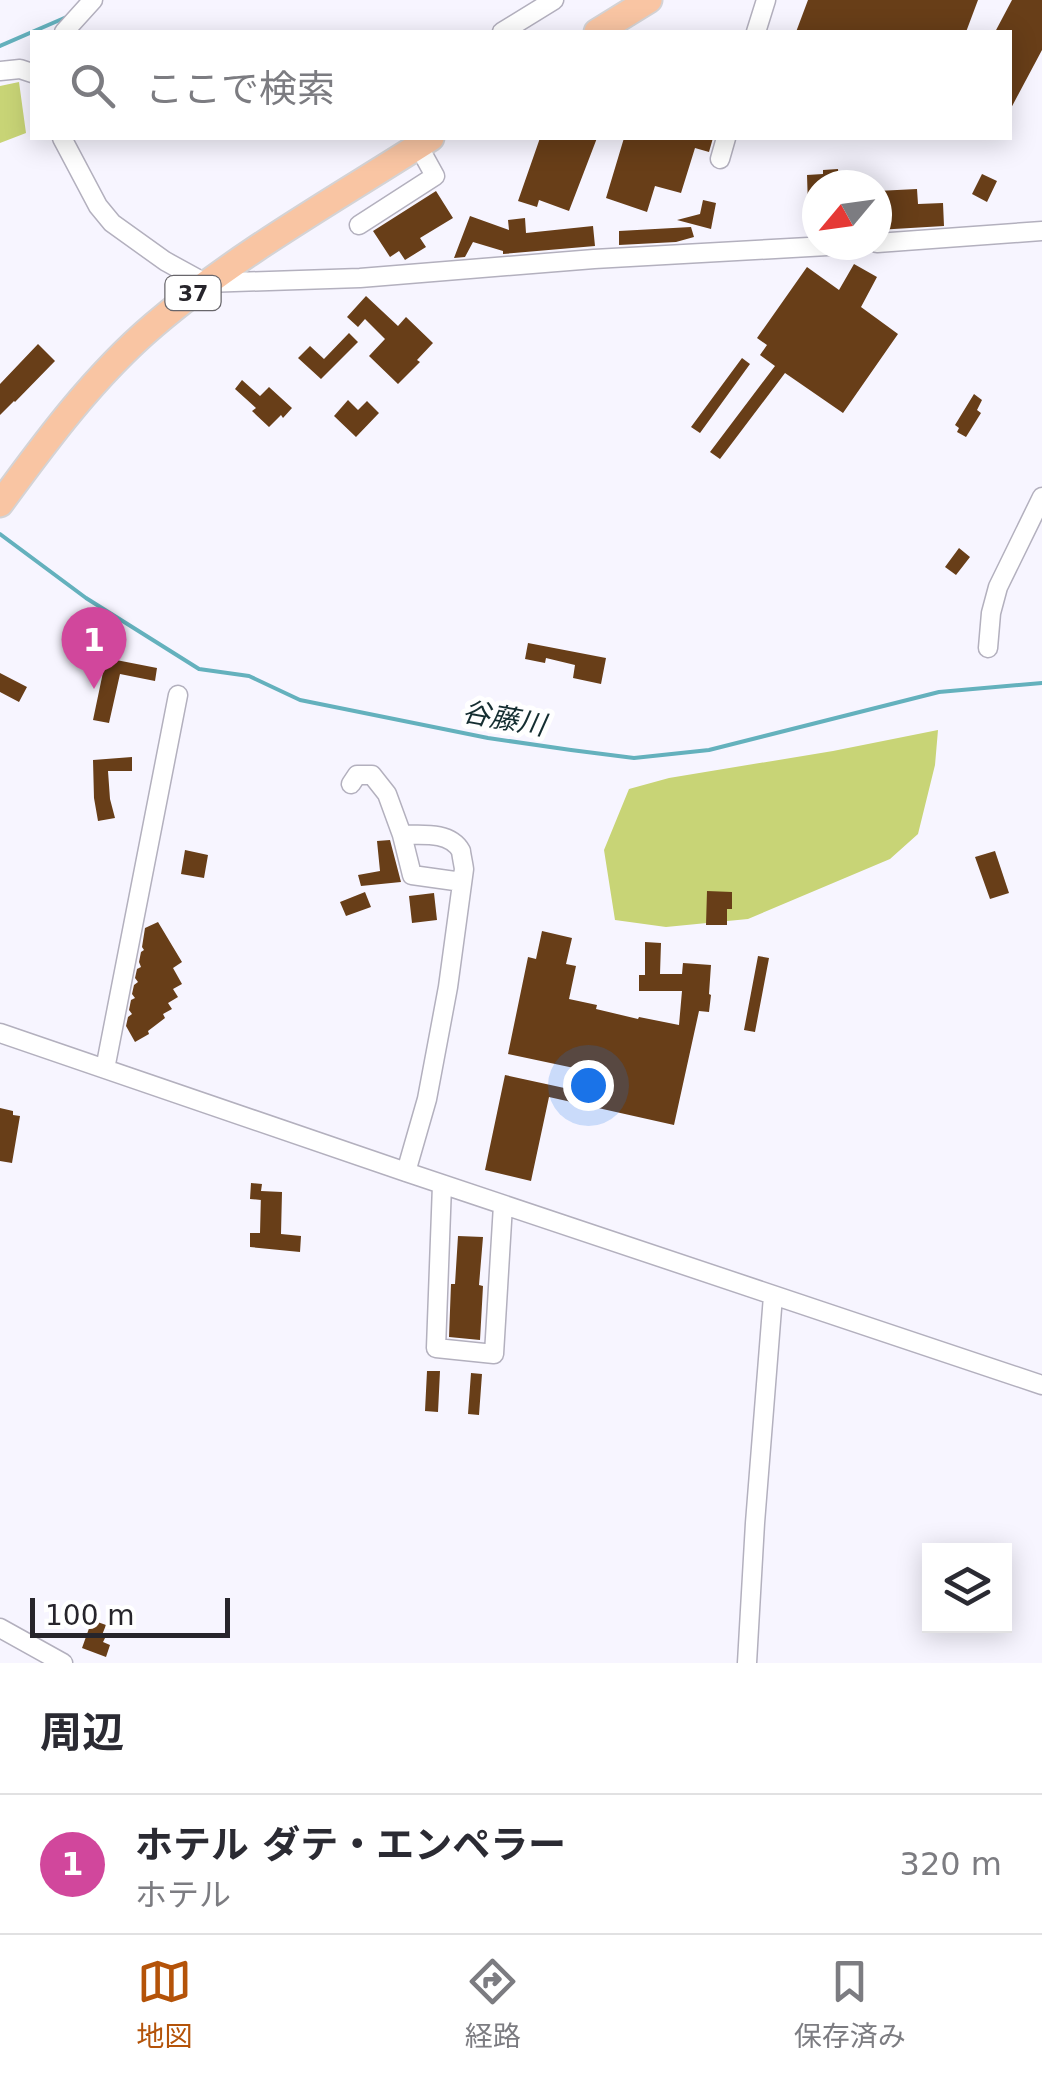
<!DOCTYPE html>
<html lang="ja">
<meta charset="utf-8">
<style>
:root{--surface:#fff;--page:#f7f7f7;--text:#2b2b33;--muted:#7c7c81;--line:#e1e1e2;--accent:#b45309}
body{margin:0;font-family:"DejaVu Sans","Noto Sans JP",sans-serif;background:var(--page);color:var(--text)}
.controls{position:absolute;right:30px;bottom:30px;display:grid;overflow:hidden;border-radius:0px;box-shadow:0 5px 25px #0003}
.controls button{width:90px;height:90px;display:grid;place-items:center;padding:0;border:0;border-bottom:2px solid var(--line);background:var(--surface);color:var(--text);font:50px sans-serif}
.compass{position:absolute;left:802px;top:170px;width:90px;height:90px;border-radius:50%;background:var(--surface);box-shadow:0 5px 25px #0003;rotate:241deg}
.scale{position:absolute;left:30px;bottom:25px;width:200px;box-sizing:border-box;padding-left:10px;border:5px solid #27252b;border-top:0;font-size:28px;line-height:35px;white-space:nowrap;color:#27252b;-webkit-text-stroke:8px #fff;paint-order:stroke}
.you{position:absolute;left:588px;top:1085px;width:35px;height:35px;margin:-25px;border:8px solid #fff;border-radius:50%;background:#1a73e8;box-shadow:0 0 0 15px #1a73e833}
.badge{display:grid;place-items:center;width:65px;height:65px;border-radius:50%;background:var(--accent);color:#fff;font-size:32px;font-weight:700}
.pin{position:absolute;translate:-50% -82px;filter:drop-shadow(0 2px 5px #0008)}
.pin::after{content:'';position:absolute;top:52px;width:35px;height:30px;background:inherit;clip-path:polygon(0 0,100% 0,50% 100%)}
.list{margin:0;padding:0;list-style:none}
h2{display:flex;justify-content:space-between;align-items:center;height:130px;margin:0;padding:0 40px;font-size:42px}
h2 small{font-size:32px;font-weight:400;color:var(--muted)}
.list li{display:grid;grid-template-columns:65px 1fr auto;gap:30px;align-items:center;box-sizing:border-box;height:140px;padding:0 40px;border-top:2px solid var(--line)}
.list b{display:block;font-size:38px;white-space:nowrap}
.list p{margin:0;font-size:32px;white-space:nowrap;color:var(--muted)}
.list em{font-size:32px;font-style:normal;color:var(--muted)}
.icon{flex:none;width:55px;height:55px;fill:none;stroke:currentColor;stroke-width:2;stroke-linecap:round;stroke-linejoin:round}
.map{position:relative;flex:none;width:1042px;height:1663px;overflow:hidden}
.search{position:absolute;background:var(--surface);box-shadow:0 5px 25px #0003;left:30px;right:30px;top:30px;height:110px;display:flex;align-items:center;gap:25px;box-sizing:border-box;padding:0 35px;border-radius:0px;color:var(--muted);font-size:38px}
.sheet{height:270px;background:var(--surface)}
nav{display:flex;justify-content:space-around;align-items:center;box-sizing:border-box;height:140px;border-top:2px solid var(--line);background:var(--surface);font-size:28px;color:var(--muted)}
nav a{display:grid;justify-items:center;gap:5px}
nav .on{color:var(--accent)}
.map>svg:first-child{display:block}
.green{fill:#c8d476}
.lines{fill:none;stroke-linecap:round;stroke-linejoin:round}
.stream{stroke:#64b1bd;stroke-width:4}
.building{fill:#683e18}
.minor-casing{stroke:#b3b0be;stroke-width:21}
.highway-casing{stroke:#d4d3d5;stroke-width:29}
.minor{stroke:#fff;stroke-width:18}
.highway{stroke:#f9c5a3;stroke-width:25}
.labels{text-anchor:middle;stroke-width:10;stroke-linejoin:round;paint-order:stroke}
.shield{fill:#fff;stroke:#68666b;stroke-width:2.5}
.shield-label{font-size:22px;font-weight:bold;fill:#27252b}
.water-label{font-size:28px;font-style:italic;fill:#152e31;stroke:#fff}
</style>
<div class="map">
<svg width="1042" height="1663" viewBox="0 0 1042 1663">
<rect width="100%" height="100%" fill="#f7f5ff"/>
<!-- green -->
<path class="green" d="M 19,82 L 26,133 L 0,143 L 0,86 Z
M 938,730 L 935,765 L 918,834 L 890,859 L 748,919 L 666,927 L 615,920 L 604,850 L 629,789 L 669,778 L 833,751 Z"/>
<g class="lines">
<!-- stream -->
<path class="stream" d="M 0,46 L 69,16
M 0,534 L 86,598 L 199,669 L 249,676 L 300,700 L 488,738 L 571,750 L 634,758 L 709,750 L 939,692 L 1042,683"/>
</g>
<!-- building -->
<path class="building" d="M 808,0 L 978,0 L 966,32 L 796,32 Z
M 1012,0 L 1042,0 L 1042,50 L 1010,110 L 1010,32 L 995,32 Z
M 540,138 L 597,138 L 569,211 L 539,200 L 537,207 L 518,201 Z
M 624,138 L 713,138 L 709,152 L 695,148 L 681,193 L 655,186 L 647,212 L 606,198 Z
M 838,169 L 839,185 L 817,185 L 817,206 L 808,206 L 807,175 L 823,174 L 823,170 Z
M 982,174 L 997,181 L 987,202 L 972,194 Z
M 917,189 L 918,204 L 943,203 L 944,226 L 877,230 L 877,191 Z
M 436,191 L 453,218 L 420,238 L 426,247 L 405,260 L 399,251 L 390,257 L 373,231 Z
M 703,200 L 716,203 L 711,229 L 677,220 L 700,214 Z
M 470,216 L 509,230 L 508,220 L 525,218 L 526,233 L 593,226 L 595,246 L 503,254 L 503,251 L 473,242 L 465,257 L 454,258 Z
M 691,227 L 694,237 L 676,242 L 619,245 L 619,231 Z
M 854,264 L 877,277 L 861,307 L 898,334 L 843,413 L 785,373 L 720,459 L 710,452 L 775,366 L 760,355 L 767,345 L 757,338 L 807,267 L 839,290 Z
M 366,296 L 398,326 L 406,317 L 433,343 L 417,360 L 420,362 L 398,384 L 369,356 L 385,339 L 365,319 L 358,327 L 347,317 Z
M 349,333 L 358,342 L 321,379 L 298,358 L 310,346 L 324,359 Z
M 38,344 L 55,361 L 15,402 L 14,401 L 0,415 L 0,384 Z
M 742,358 L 750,364 L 700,433 L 691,427 Z
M 242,380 L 260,396 L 269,387 L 292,408 L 283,418 L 281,415 L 269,427 L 252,411 L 256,408 L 235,389 Z
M 974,394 L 982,400 L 977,410 L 981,413 L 966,437 L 957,432 L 959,428 L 955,425 Z
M 348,400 L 358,410 L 367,401 L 379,413 L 356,437 L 334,416 Z
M 959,548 L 970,557 L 956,575 L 945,567 Z
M 528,643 L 606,658 L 601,684 L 573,678 L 575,665 L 546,658 L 545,663 L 525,659 Z
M 106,658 L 157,668 L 155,681 L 120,674 L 109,723 L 93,720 Z
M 0,673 L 27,687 L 19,702 L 0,692 Z
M 132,757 L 132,771 L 108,771 L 110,799 L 115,818 L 98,821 L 94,798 L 93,760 Z
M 390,840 L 401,882 L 361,886 L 358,875 L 380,871 L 377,841 Z
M 185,850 L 208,855 L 204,878 L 181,874 Z
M 995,851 L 1009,893 L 990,899 L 975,857 Z
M 707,891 L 732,892 L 732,909 L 727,909 L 727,925 L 706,925 Z
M 365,892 L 371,907 L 346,916 L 340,902 Z
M 434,893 L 437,920 L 412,923 L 409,896 Z
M 158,922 L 182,962 L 173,968 L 182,984 L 173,989 L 178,997 L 168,1003 L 172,1009 L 163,1014 L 165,1018 L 148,1031 L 149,1034 L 135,1042 L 126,1026 L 128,1017 L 132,1014 L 129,1010 L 131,1000 L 135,998 L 132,994 L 134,985 L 138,982 L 135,978 L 137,969 L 141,967 L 139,962 L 141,952 L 144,950 L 142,947 L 145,928 Z
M 542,931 L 572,938 L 566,964 L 576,966 L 569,999 L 597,1005 L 596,1009 L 638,1019 L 639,1017 L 679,1025 L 682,991 L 639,991 L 639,975 L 645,975 L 645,942 L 661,943 L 660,974 L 682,974 L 683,963 L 711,965 L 709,994 L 711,995 L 709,1012 L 699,1011 L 674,1125 L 549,1097 L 531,1181 L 485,1170 L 505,1075 L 569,1089 L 574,1068 L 508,1054 L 528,957 L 536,959 Z
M 758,956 L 769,958 L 755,1032 L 744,1030 Z
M 0,1108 L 13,1111 L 13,1115 L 20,1116 L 12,1163 L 0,1161 Z
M 251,1183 L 262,1184 L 261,1191 L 282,1192 L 281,1234 L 301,1236 L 300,1252 L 250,1247 L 250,1233 L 260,1233 L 261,1193 L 261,1200 L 250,1199 Z
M 458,1236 L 483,1237 L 479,1285 L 483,1286 L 480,1340 L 449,1337 L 451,1284 L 455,1284 Z
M 427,1371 L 440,1371 L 438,1412 L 425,1411 Z
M 471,1373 L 482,1374 L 479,1415 L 468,1414 Z
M 92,1620 L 106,1625 L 102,1635 L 106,1636 L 103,1642 L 110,1645 L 106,1657 L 82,1648 Z"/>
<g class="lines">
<!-- minor casing -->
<g class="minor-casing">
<path id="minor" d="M 64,32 L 93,0
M 502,32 L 554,0
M 756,32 L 766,0
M 0,71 L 20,69 L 32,73
M 62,138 L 98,206 L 112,223 L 165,261 L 205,283 L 360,278 L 594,259 L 845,245
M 720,159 L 726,138
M 359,225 L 435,176 L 414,138
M 877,243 L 1042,231
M 988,648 L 991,613 L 998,587 L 1042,497
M 351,784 L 357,775 L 372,775 L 387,794 L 402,835 C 421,835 450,831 461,851 C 461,853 464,868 464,869 L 448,987 L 427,1099 L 406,1172
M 402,835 L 412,875 L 462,882
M 0,1033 L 406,1172 L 1042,1385
M 105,1069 L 178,695
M 442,1185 L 436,1348 L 494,1354 L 503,1205
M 0,1628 L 63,1663
M 747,1663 L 755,1523 L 773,1296"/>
</g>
<!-- highway casing -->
<g class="highway-casing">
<path id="highway" d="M 597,32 L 649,0
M 0,504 C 46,441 94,376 154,325 C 237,254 339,197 431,138"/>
</g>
<!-- minor -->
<use href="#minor" class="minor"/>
<!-- highway -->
<use href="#highway" class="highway"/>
</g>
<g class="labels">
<!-- shield labels -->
<rect class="shield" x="165.5" y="276" width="55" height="34" rx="8"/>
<g class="shield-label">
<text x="193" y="301">37</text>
</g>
<!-- water labels -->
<g class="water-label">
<text transform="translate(504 718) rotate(10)" y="10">谷藤川</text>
</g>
</g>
</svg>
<div class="controls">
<button><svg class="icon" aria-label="layers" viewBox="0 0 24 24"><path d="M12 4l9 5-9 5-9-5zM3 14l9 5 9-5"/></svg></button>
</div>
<svg class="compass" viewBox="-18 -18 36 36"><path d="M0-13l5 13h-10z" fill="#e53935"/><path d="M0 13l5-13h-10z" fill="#7c7c81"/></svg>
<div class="scale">100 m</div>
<div class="you"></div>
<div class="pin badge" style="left:94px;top:689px;background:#d1479c">1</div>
<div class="search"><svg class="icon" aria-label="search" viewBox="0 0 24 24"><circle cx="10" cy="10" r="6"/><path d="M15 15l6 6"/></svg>ここで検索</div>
</div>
<section class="sheet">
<h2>周辺<small></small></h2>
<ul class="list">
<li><span class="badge" style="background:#d1479c">1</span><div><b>ホテル ダテ・エンペラー</b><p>ホテル</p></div><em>320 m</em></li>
</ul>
</section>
<nav>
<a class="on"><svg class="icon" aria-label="map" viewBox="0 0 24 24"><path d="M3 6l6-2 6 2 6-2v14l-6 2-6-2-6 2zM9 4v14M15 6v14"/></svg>地図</a>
<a><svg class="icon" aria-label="directions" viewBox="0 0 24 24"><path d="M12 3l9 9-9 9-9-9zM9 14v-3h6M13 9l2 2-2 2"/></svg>経路</a>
<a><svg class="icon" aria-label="saved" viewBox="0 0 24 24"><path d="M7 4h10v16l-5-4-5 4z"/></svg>保存済み</a>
</nav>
